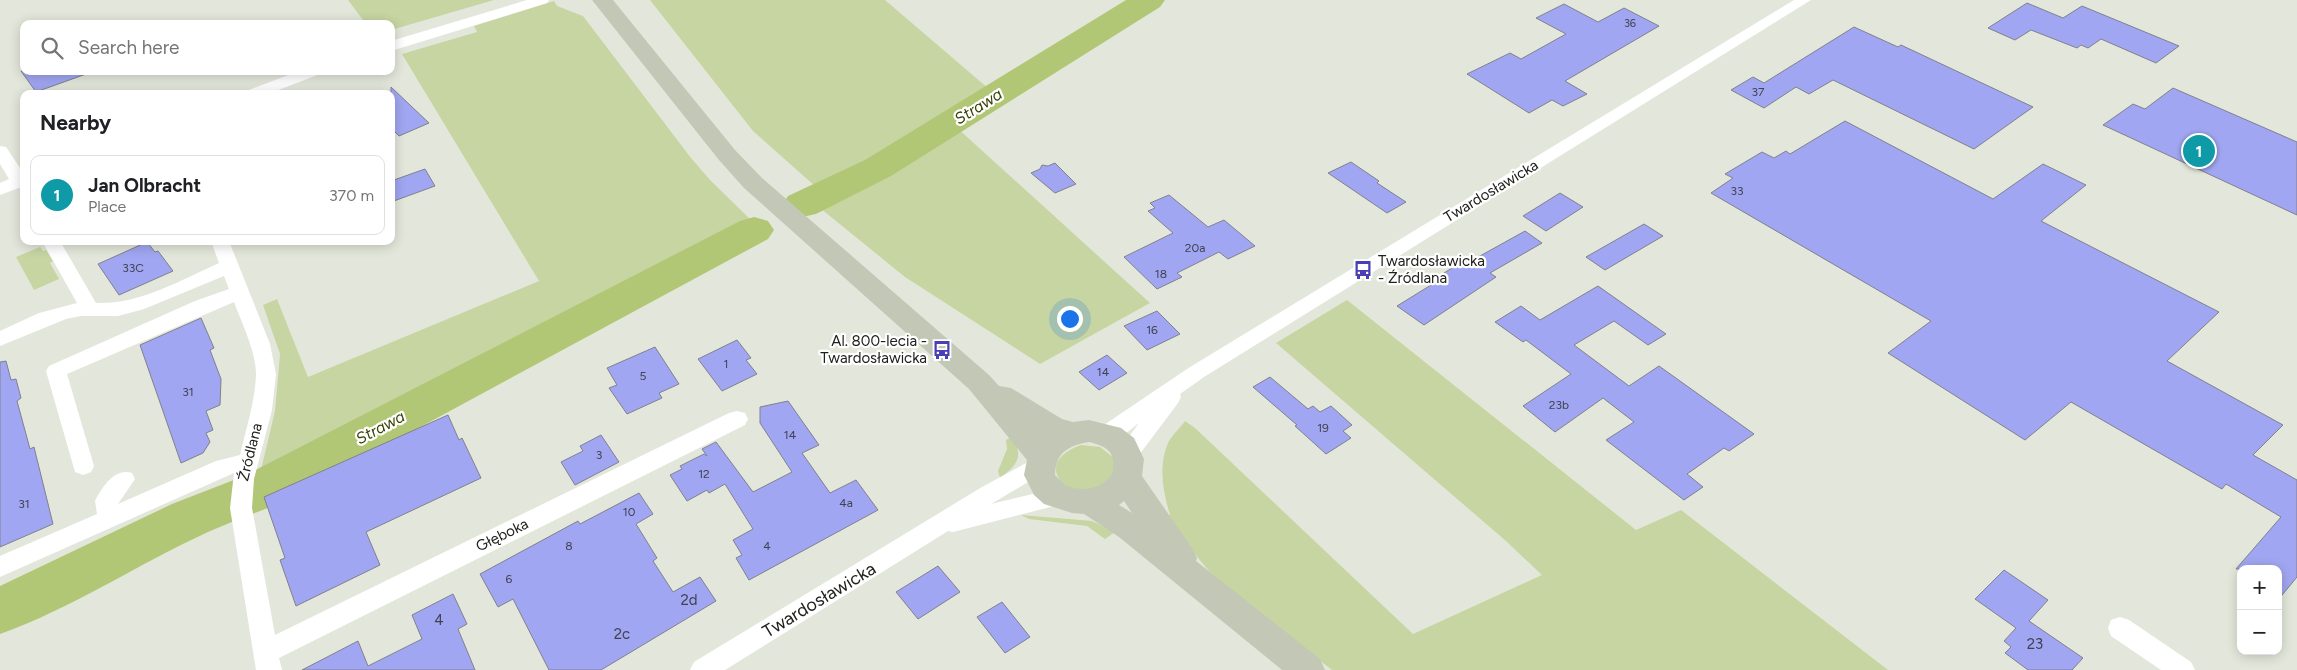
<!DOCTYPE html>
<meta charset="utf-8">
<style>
:root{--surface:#fff;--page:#f6f6f6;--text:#202124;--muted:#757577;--line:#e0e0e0;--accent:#7c3aed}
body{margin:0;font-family:Figtree,sans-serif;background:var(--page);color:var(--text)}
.controls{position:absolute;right:15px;bottom:15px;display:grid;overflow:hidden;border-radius:10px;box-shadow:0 2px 12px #0003}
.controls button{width:45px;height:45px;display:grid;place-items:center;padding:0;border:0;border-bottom:1px solid var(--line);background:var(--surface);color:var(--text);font:25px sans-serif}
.you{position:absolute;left:1069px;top:318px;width:18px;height:18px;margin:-12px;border:4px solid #fff;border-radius:50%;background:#1a73e8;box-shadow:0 0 0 8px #1a73e833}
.badge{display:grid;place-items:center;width:32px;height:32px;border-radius:50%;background:var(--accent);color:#fff;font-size:16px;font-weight:700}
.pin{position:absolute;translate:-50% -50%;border:2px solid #fff;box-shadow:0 1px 5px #0006}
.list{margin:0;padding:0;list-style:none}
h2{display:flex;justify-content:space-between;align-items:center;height:65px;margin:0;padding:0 20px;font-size:21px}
h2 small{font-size:16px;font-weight:400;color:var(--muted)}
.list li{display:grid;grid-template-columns:32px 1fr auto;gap:15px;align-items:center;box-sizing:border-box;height:80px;margin:0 10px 10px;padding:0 10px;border:1px solid var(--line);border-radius:10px}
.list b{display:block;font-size:19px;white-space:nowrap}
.list p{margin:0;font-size:16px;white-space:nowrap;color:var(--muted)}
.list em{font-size:16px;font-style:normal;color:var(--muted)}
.icon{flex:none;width:28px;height:28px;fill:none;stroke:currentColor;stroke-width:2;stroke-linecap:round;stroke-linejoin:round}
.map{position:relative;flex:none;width:2297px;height:670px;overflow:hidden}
.search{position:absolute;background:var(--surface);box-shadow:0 2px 12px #0003;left:20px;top:20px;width:375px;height:55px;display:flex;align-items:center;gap:12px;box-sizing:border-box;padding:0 18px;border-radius:10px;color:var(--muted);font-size:19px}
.panel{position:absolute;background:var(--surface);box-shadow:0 2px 12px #0003;left:20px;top:90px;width:375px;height:155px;border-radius:10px}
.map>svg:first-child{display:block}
.green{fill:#c7d5a2}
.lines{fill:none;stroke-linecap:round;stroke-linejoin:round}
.river{fill:#b2c776;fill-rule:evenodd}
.building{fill:#a0a6f1;stroke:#80818c}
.street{fill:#fff;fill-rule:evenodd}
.secondary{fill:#c3c7b5;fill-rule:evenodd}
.labels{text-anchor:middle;stroke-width:4.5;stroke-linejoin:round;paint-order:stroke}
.far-number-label{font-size:11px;fill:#404252}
.number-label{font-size:12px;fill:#404252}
.street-label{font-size:15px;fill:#20211d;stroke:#fff}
.poi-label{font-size:15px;fill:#20211d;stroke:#fff;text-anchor:start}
.near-number-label{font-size:15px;fill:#404252}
.water-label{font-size:16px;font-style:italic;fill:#374303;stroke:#fff}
.near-street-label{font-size:18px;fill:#20211d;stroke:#fff}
</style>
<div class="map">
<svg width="2297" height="670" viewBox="0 0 2297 670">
<rect width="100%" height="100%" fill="#e3e7db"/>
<!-- green -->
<path class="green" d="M 348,0 L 494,0 L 391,30 L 391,24 L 366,24 Z
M 650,0 L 885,0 L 989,89 L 876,159 L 816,187 L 753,131 Z
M 554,1 L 557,6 L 583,16 L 691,158 L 710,180 L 752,221 L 259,478 L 275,411 L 280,354 L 263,305 L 277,299 L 308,377 L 539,281 L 402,54 L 477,32 L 474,26 Z
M 955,126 L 1150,303 L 1040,364 L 905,277 L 815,204 L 850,188 Z
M 40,247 L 43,251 L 46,250 L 53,261 L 50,263 L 59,279 L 34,290 L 16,257 Z
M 1347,300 L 1636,530 L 1681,510 L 1888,670 L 1332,670 L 1218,582 L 1166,519 L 1170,515 C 1163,492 1158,466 1168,443 C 1172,435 1180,428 1185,421 L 1195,428 L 1413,634 L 1542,575 L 1506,541 L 1276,343 Z
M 1011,437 C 1025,456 1017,465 1000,478 L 998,471 L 1007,449 L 1006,440 Z
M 1081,445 L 1100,447 L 1114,458 L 1116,473 L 1097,491 L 1069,489 C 1045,471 1057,453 1081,445 Z
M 1021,515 L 1092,521 L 1115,532 L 1105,539 L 1087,526 L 1029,519 Z"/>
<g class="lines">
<!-- river -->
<path class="river" d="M 1126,0 L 1165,0 L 1160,7 L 891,176 L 816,214 L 802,217 L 788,214 L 782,205 L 788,196 L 865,160 Z
M 754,217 L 768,221 L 774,230 L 768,239 L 278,504 C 255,513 231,522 208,532 C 138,564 73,608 0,634 L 0,586 L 172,504 L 244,476 L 740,221 Z"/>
</g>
<!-- building -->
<path class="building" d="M 2027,3 L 2063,18 L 2082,6 L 2179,46 L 2156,63 L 2101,39 L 2088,48 L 2081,45 L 2077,48 L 2031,30 L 2015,40 L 1988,28 Z
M 1564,4 L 1598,22 L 1624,8 L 1659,26 L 1565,81 L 1587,94 L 1563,106 L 1552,100 L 1529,113 L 1467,74 L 1510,53 L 1521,59 L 1566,34 L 1536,18 Z
M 1854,27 L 1898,47 L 1901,45 L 2033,107 L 1974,149 L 1833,80 L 1809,94 L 1796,87 L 1764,108 L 1731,90 L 1753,77 L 1764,83 Z
M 21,71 L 86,71 L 86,74 L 36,92 Z
M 391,87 L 429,123 L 399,136 L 391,128 Z
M 2173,88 L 2297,142 L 2297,215 L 2103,125 L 2133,104 L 2145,109 Z
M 1845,121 L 1993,199 L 2043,164 L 2086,185 L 2041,221 L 2219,312 L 2167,361 L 2283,425 L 2253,455 L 2297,480 L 2297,577 L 2278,600 L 2278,569 L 2236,569 L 2281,517 L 2226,484 L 2222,489 L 2071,402 L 2025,440 L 1888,353 L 1931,321 L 1711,193 L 1733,178 L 1725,174 L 1762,152 L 1774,158 L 1786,151 L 1790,154 Z
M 1351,162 L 1379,181 L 1377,183 L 1406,202 L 1387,213 L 1328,173 Z
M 1055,163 L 1076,184 L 1055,193 L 1031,173 L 1040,169 L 1042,165 L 1048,166 Z
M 425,169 L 435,186 L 391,202 L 391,181 Z
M 1560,193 L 1583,207 L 1546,231 L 1523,216 Z
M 1169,195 L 1208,227 L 1224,220 L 1255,246 L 1228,259 L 1219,252 L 1177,273 L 1182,277 L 1157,289 L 1124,257 L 1173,233 L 1148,211 L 1155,208 L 1150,203 Z
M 1644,224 L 1663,236 L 1605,270 L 1586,257 Z
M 1525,231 L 1542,243 L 1490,273 L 1496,277 L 1424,325 L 1397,306 L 1444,277 L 1441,275 L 1467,258 L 1471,261 Z
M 147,242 L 155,252 L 158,251 L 173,271 L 119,295 L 98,264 Z
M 1598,286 L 1666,334 L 1648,345 L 1614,321 L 1574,345 L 1629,386 L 1659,366 L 1754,434 L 1729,451 L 1724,448 L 1687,474 L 1703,487 L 1684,500 L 1606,440 L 1634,422 L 1603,398 L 1555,432 L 1523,406 L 1571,374 L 1526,340 L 1523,342 L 1495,322 L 1521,306 L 1540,320 Z
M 1157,311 L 1180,334 L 1147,350 L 1124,326 Z
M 201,318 L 214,348 L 210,350 L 221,379 L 220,405 L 206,411 L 213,430 L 206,433 L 210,442 L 203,453 L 181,463 L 140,345 Z
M 737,340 L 751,358 L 746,360 L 757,374 L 722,391 L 698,359 Z
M 655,347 L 679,384 L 659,393 L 662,398 L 627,414 L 609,388 L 617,385 L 607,368 Z
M 1107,355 L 1127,373 L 1099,390 L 1079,372 Z
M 6,361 L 11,380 L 16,379 L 21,398 L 17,401 L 30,449 L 34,447 L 53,524 L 0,547 L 0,362 Z
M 1270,377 L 1308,409 L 1313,406 L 1320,412 L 1331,406 L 1352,425 L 1343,431 L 1351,438 L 1326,454 L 1295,426 L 1297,425 L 1253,387 Z
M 788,401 L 819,445 L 802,453 L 830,493 L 856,480 L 878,510 L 749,580 L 736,558 L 742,555 L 733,540 L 753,529 L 725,484 L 709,493 L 707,490 L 687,501 L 670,475 L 682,469 L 680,466 L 704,454 L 707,456 L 702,449 L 716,442 L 753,492 L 792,472 L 760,423 L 760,407 Z
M 448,415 L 459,440 L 462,438 L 481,478 L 366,532 L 380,565 L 296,606 L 280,560 L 285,558 L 264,497 Z
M 601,435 L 619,462 L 575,485 L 561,462 L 583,451 L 580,446 Z
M 639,493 L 653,514 L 636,524 L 657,558 L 653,561 L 673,592 L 700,577 L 716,601 L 601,670 L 549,670 L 513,599 L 498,607 L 480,574 L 578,521 L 580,524 Z
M 938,566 L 960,592 L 918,619 L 896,592 Z
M 2004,570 L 2048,600 L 2029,621 L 2083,658 L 2072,670 L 2028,670 L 2005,653 L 2011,647 L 2004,641 L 2016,628 L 1975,599 Z
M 453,594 L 467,624 L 458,629 L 475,670 L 302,670 L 358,641 L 368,666 L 422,639 L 412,615 Z
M 1002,602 L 1030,637 L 1005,653 L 977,617 Z"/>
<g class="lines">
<!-- street -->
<path class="street" d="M 527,0 L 549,0 L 547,3 L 391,51 L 391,41 Z
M 1794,0 L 1811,0 L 1204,377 L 1180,394 L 1181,397 L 1178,403 L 1136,459 L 1128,461 L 1120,459 L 1117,453 L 1139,423 C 1127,432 1114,446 1098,441 L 1095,435 L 1098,429 L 1190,367 Z
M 299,71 L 322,71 L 320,74 L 268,94 L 244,94 L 246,91 Z
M 0,146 L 6,147 L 24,174 L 24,186 L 0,195 L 0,183 L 9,179 L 0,164 Z
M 42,241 L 60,241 L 96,303 C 139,305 181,280 219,263 L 211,241 L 229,241 L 270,344 L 276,374 L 272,410 L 254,479 L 252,508 L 275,635 L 729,413 L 737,411 L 745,413 L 748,419 L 745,425 L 279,658 L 282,670 L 256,670 L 230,508 L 234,473 L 0,577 L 0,556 L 97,514 L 95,501 C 102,487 115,467 132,473 L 135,479 L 118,504 L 216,461 L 240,455 C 246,429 255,402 256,375 C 256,351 242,324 234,302 L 67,374 L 94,466 L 91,472 L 83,475 L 75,472 L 46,371 L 49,366 L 195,301 L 229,289 L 224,276 L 144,309 L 118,316 L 81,316 L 66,319 L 0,346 L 0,331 L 39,313 L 77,303 Z
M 1039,456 L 1047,459 L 1050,465 L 1047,471 L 991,504 L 1058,488 L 1066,491 L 1069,497 L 1066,503 L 953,532 L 948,531 L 725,670 L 690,670 L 694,662 L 982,487 Z
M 2120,617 L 2129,620 L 2191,662 L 2195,670 L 2161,670 L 2111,636 L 2108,628 L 2111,620 Z"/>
<!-- secondary -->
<path class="secondary" d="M 592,0 L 613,0 L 735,150 L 762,178 L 989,375 L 999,386 L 1011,388 L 1062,419 L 1073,422 L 1089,420 L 1121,428 L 1134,438 L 1144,459 L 1142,476 L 1192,548 L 1197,558 L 1196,561 L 1320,659 L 1325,670 L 1282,670 L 1119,537 L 1084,514 L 1072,513 L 1044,504 L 1034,495 L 1024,475 L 1027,460 L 969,389 L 744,188 L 719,160 ZM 1089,442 C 1109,447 1115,452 1113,472 C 1103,490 1084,492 1066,486 L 1055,475 C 1056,452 1068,446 1089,442 ZM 1124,501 L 1132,513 L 1119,505 Z"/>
</g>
<!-- icons -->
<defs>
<g id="bus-bare" transform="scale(1.5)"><path d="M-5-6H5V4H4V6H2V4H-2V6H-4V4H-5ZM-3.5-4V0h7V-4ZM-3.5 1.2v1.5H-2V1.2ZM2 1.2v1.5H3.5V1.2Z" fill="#4a40b6" stroke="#fff" stroke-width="2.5" paint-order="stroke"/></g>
</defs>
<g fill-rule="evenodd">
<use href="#bus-bare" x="1363" y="270"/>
<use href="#bus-bare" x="942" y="350"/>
</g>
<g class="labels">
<!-- far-number labels -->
<g class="far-number-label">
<text x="1630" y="27">36</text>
</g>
<!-- number labels -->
<g class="number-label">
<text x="1758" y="96">37</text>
<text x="1737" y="195">33</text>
<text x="1195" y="252">20a</text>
<text x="133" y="272">33C</text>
<text x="1161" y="278">18</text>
<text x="1152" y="334">16</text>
<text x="726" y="368">1</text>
<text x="1103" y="376">14</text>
<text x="643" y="380">5</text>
<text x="188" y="396">31</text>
<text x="1559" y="409">23b</text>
<text x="1323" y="432">19</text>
<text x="790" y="439">14</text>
<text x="599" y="459">3</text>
<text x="704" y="478">12</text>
<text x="846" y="507">4a</text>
<text x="24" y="508">31</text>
<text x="629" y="516">10</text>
<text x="569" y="550">8</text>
<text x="767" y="550">4</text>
<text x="509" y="583">6</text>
</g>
<!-- street labels -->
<g class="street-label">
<text transform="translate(1491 191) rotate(-31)" y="5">Twardosławicka</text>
<text transform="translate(250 452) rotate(-76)" y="5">Źródlana</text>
<text transform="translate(502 535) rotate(-26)" y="5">Głęboka</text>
</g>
<!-- poi labels -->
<g class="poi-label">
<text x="1378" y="266">Twardosławicka<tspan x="1378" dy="17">- Źródlana</tspan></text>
<text x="927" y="346" text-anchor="end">Al. 800-lecia -<tspan x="927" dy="17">Twardosławicka</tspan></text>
</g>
<!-- near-number labels -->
<g class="near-number-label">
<text x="689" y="605">2d</text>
<text x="439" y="625">4</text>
<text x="622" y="639">2c</text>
<text x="2035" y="649">23</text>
</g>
<!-- water labels -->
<g class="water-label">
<text transform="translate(978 106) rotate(-32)" y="6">Strawa</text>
<text transform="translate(380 427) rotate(-28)" y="6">Strawa</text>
</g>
<!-- near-street labels -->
<g class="near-street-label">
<text transform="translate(819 600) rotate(-31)" y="6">Twardosławicka</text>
</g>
</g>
</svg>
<div class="controls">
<button>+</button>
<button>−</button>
</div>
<div class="you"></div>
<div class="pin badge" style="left:2199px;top:151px;background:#0f9aa8">1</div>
<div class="search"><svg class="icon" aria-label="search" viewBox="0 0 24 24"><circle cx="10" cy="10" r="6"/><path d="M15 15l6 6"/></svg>Search here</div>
<section class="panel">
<h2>Nearby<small></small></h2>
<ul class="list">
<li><span class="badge" style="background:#0f9aa8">1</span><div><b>Jan Olbracht</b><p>Place</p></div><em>370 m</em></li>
</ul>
</section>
</div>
